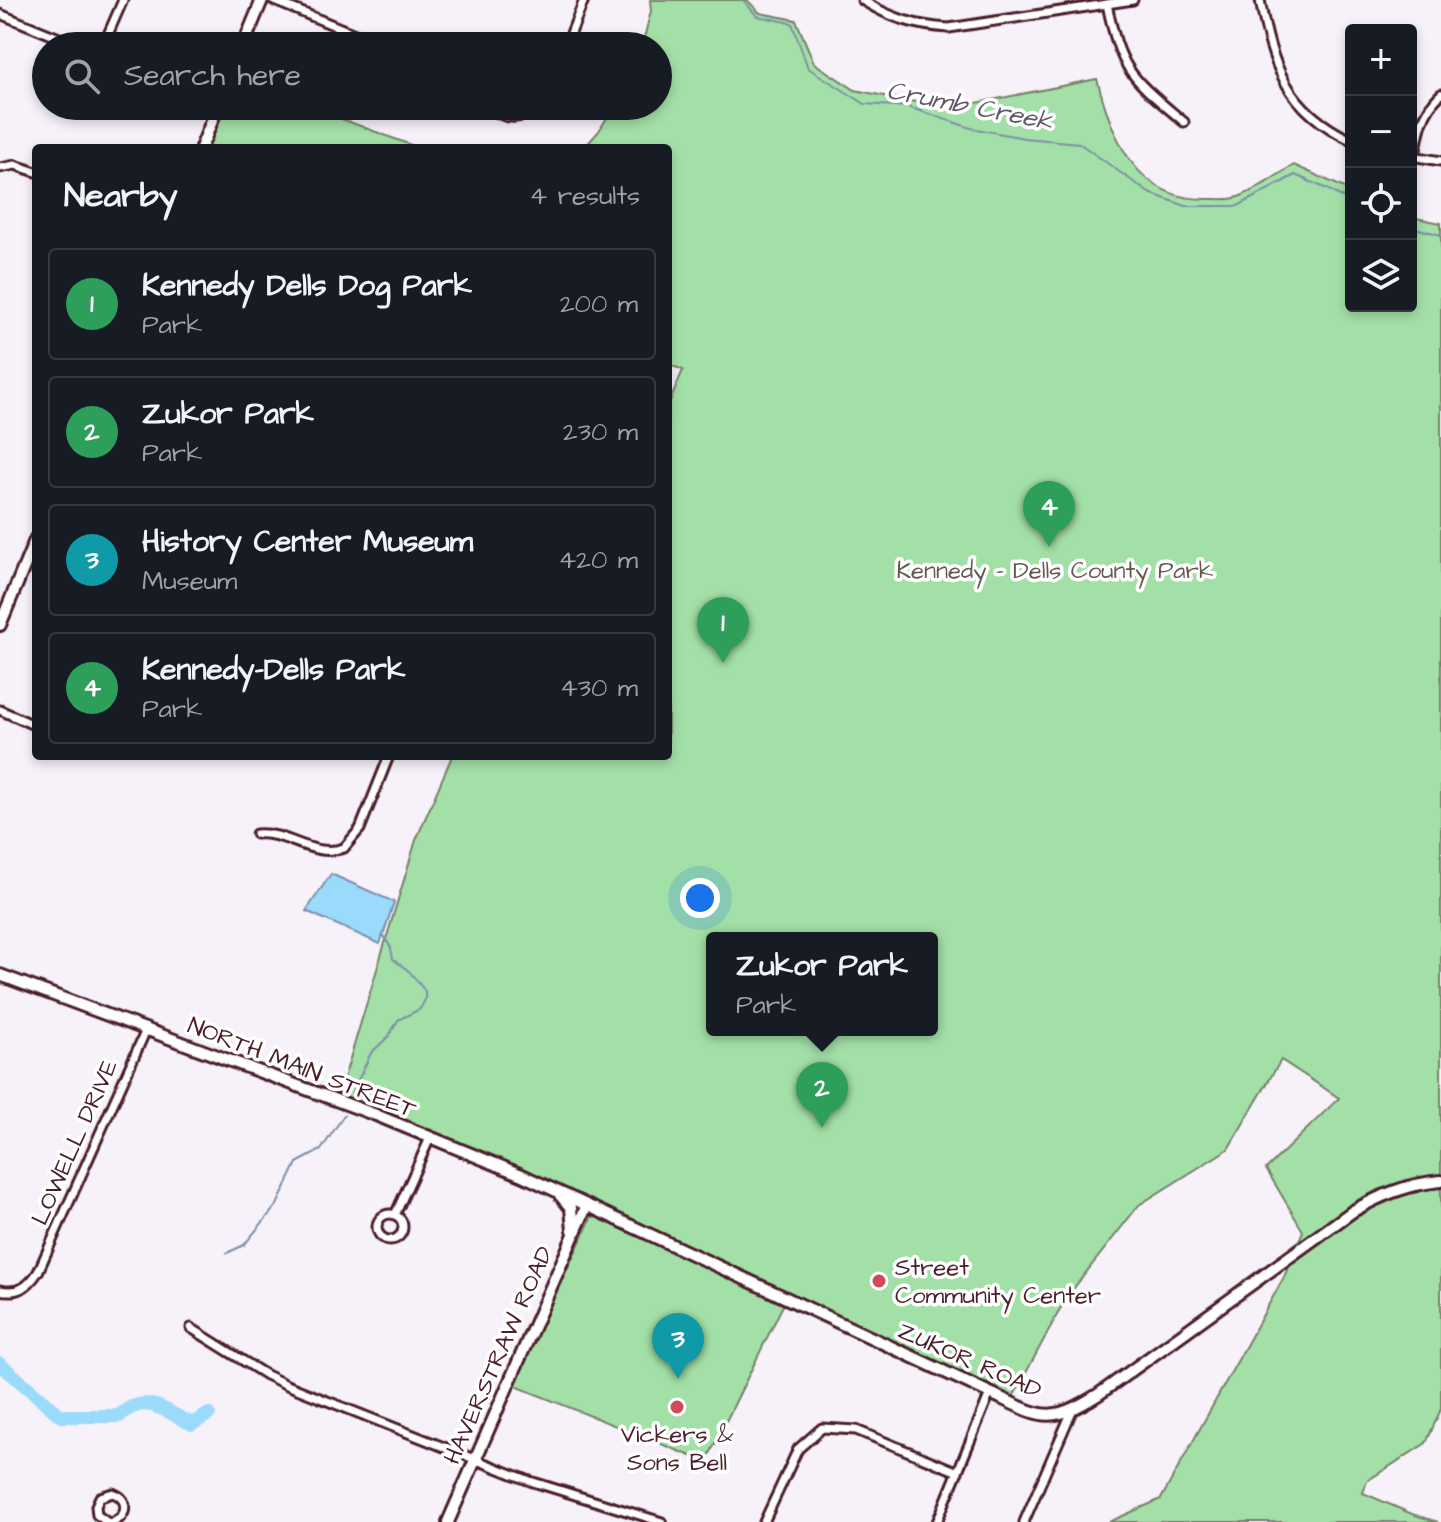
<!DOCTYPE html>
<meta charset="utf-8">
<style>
:root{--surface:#171b24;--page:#242831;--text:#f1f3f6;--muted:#9ea1a6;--line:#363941;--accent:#0b8043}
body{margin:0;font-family:"Architects Daughter",sans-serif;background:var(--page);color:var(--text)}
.controls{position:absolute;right:24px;top:24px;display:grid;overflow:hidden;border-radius:8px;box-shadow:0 4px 12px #0003}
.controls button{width:72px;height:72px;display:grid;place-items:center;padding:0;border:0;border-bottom:2px solid var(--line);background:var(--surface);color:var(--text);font:40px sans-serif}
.you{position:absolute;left:700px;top:898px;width:28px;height:28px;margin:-20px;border:6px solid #fff;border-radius:50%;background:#1a73e8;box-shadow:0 0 0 12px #1a73e833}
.badge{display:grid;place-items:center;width:52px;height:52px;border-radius:50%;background:var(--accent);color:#fff;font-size:26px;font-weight:700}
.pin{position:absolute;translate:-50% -66px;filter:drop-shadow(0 2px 4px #0008)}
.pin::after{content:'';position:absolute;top:42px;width:28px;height:24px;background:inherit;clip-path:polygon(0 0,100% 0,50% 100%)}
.popup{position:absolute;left:706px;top:932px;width:232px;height:104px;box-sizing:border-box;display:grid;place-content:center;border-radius:8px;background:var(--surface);filter:drop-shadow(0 2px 6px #0005);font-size:26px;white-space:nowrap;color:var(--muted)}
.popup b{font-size:30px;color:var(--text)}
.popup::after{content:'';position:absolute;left:50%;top:100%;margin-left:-16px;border:16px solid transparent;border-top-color:var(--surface)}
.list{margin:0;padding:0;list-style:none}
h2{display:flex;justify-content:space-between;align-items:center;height:104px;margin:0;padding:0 32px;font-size:34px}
h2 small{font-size:26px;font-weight:400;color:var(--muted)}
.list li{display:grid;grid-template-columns:52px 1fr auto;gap:24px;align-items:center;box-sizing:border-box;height:112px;margin:0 16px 16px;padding:0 16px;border:2px solid var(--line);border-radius:8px}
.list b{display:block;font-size:30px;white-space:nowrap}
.list p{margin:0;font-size:26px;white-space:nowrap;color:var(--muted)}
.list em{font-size:26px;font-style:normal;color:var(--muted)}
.icon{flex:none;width:44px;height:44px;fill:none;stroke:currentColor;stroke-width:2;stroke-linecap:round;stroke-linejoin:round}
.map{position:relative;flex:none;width:1441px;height:1522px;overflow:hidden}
.search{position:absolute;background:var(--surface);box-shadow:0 4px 12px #0003;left:32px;top:32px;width:640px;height:88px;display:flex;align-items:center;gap:20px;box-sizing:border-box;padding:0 28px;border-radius:44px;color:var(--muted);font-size:30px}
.panel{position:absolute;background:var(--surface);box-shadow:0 4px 12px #0003;left:32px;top:144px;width:640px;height:616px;border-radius:8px}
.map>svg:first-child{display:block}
.green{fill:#a3e0a7;stroke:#768069;stroke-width:2;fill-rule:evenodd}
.water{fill:#9adbfc;stroke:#7a90a8;stroke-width:2}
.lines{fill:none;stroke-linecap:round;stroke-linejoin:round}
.stream{stroke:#7a90a8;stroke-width:2}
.river{stroke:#9adbfc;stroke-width:14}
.street-casing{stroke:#4a1f2b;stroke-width:13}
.secondary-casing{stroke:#4a1f2b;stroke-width:16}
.street{stroke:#fff;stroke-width:7}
.secondary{stroke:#fff;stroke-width:10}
.poi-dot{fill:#d1495b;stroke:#fff;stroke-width:3}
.labels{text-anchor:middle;stroke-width:7;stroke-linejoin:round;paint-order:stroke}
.park-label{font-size:24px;fill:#655950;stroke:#fff}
.street-label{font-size:24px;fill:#4a1f2b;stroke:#fff}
.poi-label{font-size:24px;fill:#4a1f2b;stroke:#fff;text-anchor:start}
.water-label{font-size:26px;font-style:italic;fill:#62576a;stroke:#fff}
</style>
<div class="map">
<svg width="1441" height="1522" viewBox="0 0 1441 1522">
<rect width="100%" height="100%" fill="#f7f1fa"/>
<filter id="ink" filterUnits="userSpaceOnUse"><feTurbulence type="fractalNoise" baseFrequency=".0125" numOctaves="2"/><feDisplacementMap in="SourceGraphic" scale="16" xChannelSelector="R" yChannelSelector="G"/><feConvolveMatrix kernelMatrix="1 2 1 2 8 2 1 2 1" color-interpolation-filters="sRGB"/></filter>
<g filter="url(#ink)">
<!-- green -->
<path class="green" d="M 650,0 L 747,0 L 760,13 L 796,20 L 814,63 L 855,90 L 899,99 L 951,108 L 1097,79 C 1113,139 1136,201 1209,199 C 1217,199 1227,200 1235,198 C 1252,194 1278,174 1294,165 L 1351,191 L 1351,306 L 1411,306 L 1411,217 L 1441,223 L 1441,1409 L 1426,1443 L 1367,1481 L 1363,1493 L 1412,1514 L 1438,1522 L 1109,1522 L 1161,1499 L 1284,1277 L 1303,1231 L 1266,1169 L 1339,1098 L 1281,1060 L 1228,1149 L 1139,1205 L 1066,1298 L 1012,1399 L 604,1211 L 339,1095 L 416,840 L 452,756 L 668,756 L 668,406 L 683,370 L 668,364 L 668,148 L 584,148 L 599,131 L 614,106 L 658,106 L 658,46 L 642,46 L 651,11 ZM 712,938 L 932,938 L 932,1030 L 712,1030 Z
M 222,106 L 307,106 L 419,148 L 204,148 Z
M 594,1212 L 786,1299 L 706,1462 L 513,1385 Z"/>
<!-- water -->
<path class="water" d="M 331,874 L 394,902 L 380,944 L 306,911 Z"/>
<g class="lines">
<!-- stream -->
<path class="stream" d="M 743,0 L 757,16 L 792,23 L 808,68 L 865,104 L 908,107 L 971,128 L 1024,138 L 1079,143 L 1149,193 L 1186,206 L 1238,206 L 1295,175 L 1325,188 L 1351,202
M 1411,227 L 1441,235
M 352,1093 L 371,1053 L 389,1036 L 398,1020 L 420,1009 L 425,1000 L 425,991 L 410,972 L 393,959 L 391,948 L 383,934
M 227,1253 L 244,1245 L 277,1205 L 297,1163 L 321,1150 L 344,1115"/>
<!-- river -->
<path class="river" d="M 0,1364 L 61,1416 L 119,1416 C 145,1392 164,1410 192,1424 L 209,1414"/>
<!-- street casing -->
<g class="street-casing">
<path id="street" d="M 272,0 L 384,46
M 862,0 C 890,18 916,26 949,28 L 1133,0
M 1260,0 C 1272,66 1287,110 1351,140
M 1107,4 C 1121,73 1132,78 1184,122
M 0,14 L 79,46
M 103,46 L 123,0
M 566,46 L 584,0
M 489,106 C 504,122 523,120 538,106
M 1412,156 L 1441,161
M 1415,156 C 1419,131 1422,112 1441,94
M 0,168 L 15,165 L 36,172
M 0,710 L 36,726
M 256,834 C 288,831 312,859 344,848 L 360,829 L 389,756
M377 1227a13 13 0 1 1 26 0a13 13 0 1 1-26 0Z
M 395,1215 L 430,1138
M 0,1290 C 18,1294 28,1287 38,1272 L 146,1030
M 191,1328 L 266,1375 L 287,1385 L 530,1481 L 662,1522
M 107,1522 L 97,1515 L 96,1506 L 100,1497 L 113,1493 C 128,1499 129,1514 114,1522
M 764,1522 L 798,1449 L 822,1428 L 856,1430 L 958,1472
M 937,1522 L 990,1393
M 1024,1522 L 1072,1411"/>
</g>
<!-- secondary casing -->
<g class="secondary-casing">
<path id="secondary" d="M 243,46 L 262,0
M 201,148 L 218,106
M 0,625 L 36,538
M 0,975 L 376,1115 L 522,1175 L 990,1393 C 1042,1417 1048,1426 1099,1394 L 1353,1211 C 1381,1195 1408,1184 1441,1181
M 560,1195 L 571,1208 L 573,1230
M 448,1522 L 587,1205"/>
</g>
<!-- street -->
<use href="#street" class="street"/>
<!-- secondary -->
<use href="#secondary" class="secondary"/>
</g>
</g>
<!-- markers -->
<g class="poi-dot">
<circle cx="879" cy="1281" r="8"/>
<circle cx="677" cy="1407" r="8"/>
</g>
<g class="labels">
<!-- park labels -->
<g class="park-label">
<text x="1055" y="578">Kennedy - Dells County Park</text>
</g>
<!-- street labels -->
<g class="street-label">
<text transform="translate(302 1067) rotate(21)" y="8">NORTH MAIN STREET</text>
<text transform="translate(74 1142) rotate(-66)" y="8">LOWELL DRIVE</text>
<text transform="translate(498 1355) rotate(-66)" y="8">HAVERSTRAW ROAD</text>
<text transform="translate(970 1360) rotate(24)" y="8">ZUKOR ROAD</text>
</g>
<!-- poi labels -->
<g class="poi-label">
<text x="895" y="1275">Street<tspan x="895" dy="28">Community Center</tspan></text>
<text x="677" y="1442" text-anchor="middle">Vickers &amp;<tspan x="677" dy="28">Sons Bell</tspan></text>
</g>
<!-- water labels -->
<g class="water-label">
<text transform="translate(970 105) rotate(11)" y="9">Crumb Creek</text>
</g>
</g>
</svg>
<div class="controls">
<button>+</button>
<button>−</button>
<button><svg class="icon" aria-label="locate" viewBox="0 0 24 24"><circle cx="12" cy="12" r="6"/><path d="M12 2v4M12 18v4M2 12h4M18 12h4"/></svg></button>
<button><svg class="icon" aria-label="layers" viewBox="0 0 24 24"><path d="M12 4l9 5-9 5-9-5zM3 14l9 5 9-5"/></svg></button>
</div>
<div class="you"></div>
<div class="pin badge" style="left:723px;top:663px;background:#2e9e5b">1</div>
<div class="pin badge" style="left:822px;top:1128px;background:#2e9e5b">2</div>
<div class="popup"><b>Zukor Park</b>Park</div>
<div class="pin badge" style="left:678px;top:1379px;background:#0f9aa8">3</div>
<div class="pin badge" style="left:1049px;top:547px;background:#2e9e5b">4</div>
<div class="search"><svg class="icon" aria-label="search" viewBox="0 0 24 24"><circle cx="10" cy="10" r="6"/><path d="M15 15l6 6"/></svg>Search here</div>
<section class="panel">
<h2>Nearby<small>4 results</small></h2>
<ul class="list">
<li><span class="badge" style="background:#2e9e5b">1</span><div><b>Kennedy Dells Dog Park</b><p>Park</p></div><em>200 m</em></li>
<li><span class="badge" style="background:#2e9e5b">2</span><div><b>Zukor Park</b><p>Park</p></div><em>230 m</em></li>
<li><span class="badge" style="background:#0f9aa8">3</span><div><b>History Center Museum</b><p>Museum</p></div><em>420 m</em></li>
<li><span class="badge" style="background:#2e9e5b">4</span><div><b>Kennedy-Dells Park</b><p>Park</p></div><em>430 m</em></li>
</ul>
</section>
</div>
